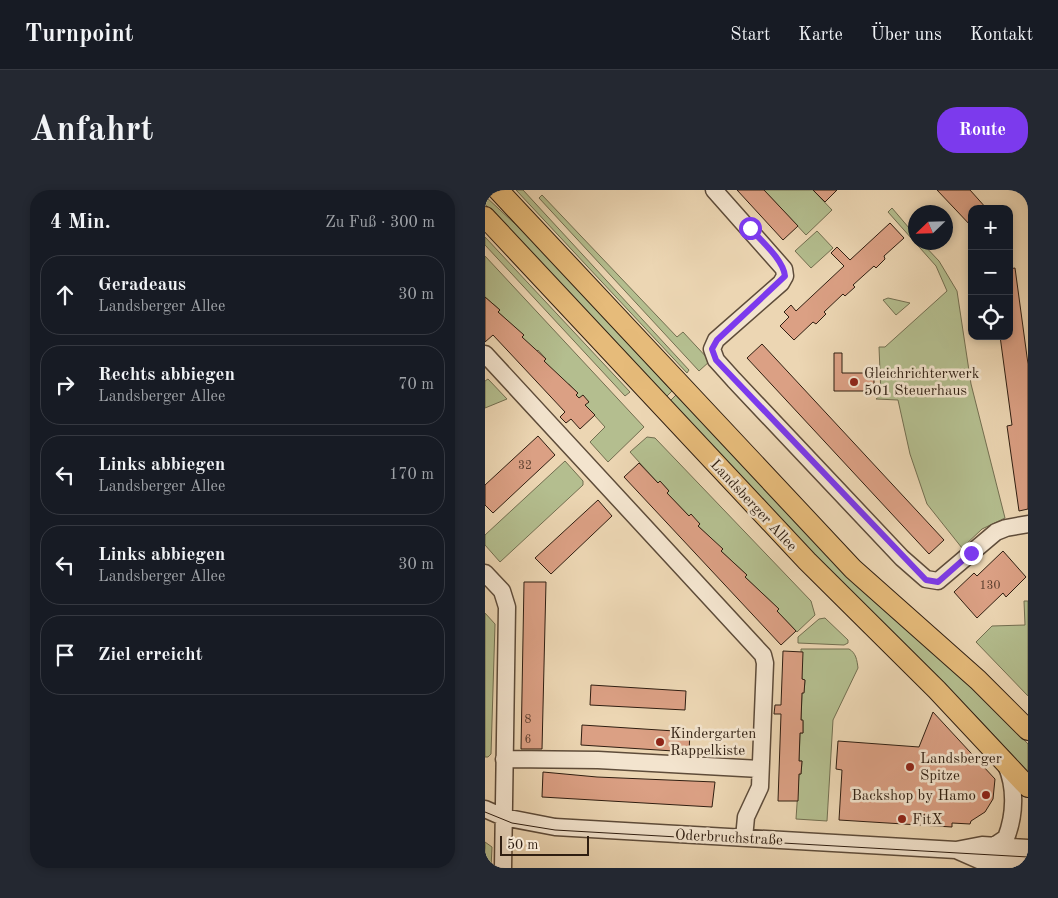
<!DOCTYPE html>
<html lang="de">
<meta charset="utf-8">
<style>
:root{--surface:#171b24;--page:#242831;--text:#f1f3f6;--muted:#9ea1a6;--line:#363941;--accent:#7c3aed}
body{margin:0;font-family:"Old Standard TT",serif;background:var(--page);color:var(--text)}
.controls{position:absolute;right:15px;top:15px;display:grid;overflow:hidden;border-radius:10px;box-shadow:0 2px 8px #0003}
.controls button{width:45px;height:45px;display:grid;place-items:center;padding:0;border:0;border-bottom:1px solid var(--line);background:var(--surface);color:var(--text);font:25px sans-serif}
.compass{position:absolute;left:423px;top:15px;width:45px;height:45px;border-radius:50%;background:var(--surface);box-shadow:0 2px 8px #0003;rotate:247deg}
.scale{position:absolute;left:15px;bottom:12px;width:89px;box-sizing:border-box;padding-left:5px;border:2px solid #2f1e11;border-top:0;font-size:14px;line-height:18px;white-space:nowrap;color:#2f1e11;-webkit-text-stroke:4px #f3e4ce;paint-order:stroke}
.stop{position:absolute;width:15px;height:15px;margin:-11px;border:4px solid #7c3aed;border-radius:50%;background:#fff}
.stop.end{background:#7c3aed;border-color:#fff;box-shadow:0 1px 5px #0008}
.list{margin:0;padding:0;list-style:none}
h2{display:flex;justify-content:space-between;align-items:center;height:65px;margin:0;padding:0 20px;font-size:21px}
h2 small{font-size:16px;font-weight:400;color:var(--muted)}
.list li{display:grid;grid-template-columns:32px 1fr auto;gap:15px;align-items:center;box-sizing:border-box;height:80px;margin:0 10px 10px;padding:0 10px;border:1px solid var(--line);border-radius:20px}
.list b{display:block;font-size:19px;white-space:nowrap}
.list p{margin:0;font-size:16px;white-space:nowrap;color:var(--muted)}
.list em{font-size:16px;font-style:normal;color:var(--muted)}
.icon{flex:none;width:28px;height:28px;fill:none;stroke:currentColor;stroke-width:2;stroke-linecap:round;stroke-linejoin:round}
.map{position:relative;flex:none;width:543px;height:678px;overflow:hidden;border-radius:20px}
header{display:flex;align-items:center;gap:30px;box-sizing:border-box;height:70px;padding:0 25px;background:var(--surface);border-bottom:1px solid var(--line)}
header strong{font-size:24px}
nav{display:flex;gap:28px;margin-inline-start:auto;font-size:18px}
.intro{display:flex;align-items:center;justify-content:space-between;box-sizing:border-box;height:120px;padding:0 30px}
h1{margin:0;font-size:35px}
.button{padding:12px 22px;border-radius:20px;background:var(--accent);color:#fff;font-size:18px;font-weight:700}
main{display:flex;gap:30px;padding:0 30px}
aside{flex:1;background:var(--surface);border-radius:20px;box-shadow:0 2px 8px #0003}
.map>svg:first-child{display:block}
.green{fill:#b4be8f;stroke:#726e50}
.building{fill:#dba084;stroke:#2f1e11}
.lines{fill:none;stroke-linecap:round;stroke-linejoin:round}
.minor-casing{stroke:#5e4c3a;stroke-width:19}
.major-casing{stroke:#2f1e11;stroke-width:22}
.minor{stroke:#f3e4ce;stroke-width:16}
.major{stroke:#e6bb7a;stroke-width:20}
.tram{stroke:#2f1e11;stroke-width:1}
.route{stroke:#7c3aed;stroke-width:6}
.poi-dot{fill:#8f2418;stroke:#f3e4ce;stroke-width:2}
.labels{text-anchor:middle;stroke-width:5;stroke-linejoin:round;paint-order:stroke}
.number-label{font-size:12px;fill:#5a3e2e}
.poi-label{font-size:15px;fill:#2f1e11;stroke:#f3e4ce;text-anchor:start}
.street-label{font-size:15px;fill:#2f1e11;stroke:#f3e4ce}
</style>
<header>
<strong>Turnpoint</strong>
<nav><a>Start</a><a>Karte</a><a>Über uns</a><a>Kontakt</a></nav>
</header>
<div class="intro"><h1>Anfahrt</h1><a class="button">Route</a></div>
<main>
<aside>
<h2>4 Min.<small>Zu Fuß · 300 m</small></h2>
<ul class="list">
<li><svg class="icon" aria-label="ahead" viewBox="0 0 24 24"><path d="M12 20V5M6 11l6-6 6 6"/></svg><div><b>Geradeaus</b><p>Landsberger Allee</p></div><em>30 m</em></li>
<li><svg class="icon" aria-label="right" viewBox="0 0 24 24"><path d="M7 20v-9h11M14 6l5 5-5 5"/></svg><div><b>Rechts abbiegen</b><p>Landsberger Allee</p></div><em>70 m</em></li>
<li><svg class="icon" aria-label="left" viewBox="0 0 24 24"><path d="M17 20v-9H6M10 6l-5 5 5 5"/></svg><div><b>Links abbiegen</b><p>Landsberger Allee</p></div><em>170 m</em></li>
<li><svg class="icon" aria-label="left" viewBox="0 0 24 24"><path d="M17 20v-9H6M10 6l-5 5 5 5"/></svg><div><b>Links abbiegen</b><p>Landsberger Allee</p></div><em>30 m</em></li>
<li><svg class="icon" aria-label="arrive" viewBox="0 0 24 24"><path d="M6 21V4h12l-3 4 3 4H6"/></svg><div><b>Ziel erreicht</b></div></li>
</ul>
</aside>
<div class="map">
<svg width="543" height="678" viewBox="0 0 543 678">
<rect width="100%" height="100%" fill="#ecd6b3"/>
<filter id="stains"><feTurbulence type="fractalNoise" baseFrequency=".004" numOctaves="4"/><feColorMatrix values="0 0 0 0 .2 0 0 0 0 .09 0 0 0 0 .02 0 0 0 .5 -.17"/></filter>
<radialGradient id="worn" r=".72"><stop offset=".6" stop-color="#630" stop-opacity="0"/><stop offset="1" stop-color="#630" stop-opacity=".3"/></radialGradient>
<!-- green -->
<path class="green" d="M 31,0 L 38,0 L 204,180 L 202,183 Z
M 279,0 L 328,0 L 347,20 L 321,45 Z
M 57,5 L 192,147 L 198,142 L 225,171 L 214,181 L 54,8 Z
M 0,6 L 43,46 L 187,201 L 181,207 L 0,14 Z
M 407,18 L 430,45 L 430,52 L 437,53 L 454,71 L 472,101 L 486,194 L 520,328 L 497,339 L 477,358 L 442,314 L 425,264 L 413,210 L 391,209 L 396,205 L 394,157 L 400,157 L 462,101 L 451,76 L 403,22 Z
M 332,41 L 348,58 L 326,78 L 310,61 Z
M 0,47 L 145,202 L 140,206 L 0,55 Z
M 0,66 L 159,237 L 123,272 L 105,252 L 120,237 L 91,205 L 92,203 L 84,194 L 82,195 L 59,171 L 61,169 L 53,160 L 51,162 L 37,147 L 38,145 L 13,122 L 15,120 L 0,107 Z
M 403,108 L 425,113 L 411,125 L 398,110 Z
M 3,189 L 22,209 L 0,218 L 0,191 Z
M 191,205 L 314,335 L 503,512 L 543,554 L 543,582 L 491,526 L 327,364 L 185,211 Z
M 162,247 L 170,248 L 326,411 L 330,425 L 312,442 L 292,421 L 294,419 L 260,387 L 262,385 L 236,361 L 237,359 L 213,336 L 215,334 L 204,326 L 182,303 L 184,301 L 175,291 L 173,293 L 145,262 Z
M 80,271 L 98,291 L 98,295 L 15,372 L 0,355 L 0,345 Z
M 539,411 L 543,411 L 543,506 L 491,452 L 507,436 L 540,435 Z
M 0,423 L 10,434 L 6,564 L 3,567 L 0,567 Z
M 340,428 L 363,450 L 363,453 L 359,455 L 313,453 L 313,447 L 334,429 Z
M 316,459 L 364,459 C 371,463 372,470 373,478 L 348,530 L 342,631 L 311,629 L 314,584 L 316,584 L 317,571 L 314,571 L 315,543 L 318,543 L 318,531 L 316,530 L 317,503 L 319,502 L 320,490 L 317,489 Z
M 0,652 L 7,657 L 6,678 L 0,678 Z"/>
<!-- building -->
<path class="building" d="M 252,0 L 279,0 L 313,36 L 298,50 Z
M 328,0 L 352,0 L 340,12 Z
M 452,0 L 485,0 L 502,19 L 487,19 L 487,37 Z
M 405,33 L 419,48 L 399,66 L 400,69 L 391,78 L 389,76 L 368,95 L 370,97 L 360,106 L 358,104 L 339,122 L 341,124 L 331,134 L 328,132 L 309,150 L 295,136 L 304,127 L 299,122 L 306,115 L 311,121 L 359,76 L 346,63 L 352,57 L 365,70 Z
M 530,78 L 543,174 L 543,319 L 534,321 L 522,236 L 527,235 L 515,146 L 524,146 L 524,79 Z
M 0,107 L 15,120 L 13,122 L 39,145 L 37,147 L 61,169 L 59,171 L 93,203 L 91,205 L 94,208 L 98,205 L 104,212 L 100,215 L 110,225 L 95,239 L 86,229 L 81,233 L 75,227 L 80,222 L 8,145 L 0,152 Z
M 277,154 L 459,350 L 444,364 L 262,168 Z
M 349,163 L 357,163 L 357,183 L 389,183 L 389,201 L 349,201 Z
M 53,246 L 70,265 L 8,323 L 0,315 L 0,295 Z
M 154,273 L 173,293 L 175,291 L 184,301 L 182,303 L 204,326 L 206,324 L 215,334 L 213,336 L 238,359 L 236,361 L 262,385 L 260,387 L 294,419 L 292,421 L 311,441 L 296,455 L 139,287 Z
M 113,310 L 127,326 L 66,384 L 50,368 Z
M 518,361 L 541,387 L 521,407 L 518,403 L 492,428 L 469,402 L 489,383 L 492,386 Z
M 39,392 L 61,392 L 57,559 L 36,559 Z
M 298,461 L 318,462 L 317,489 L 320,490 L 319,503 L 317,503 L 316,530 L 318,530 L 318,543 L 315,543 L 314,571 L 317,571 L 316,584 L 314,584 L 313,611 L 293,611 L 296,524 L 289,524 L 290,515 L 296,515 Z
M 106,495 L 201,501 L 200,520 L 105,515 Z
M 448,522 L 510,589 L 508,609 L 500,622 L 486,631 L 485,634 L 467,633 L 467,637 L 354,630 L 357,580 L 351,579 L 353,551 L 434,557 Z
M 97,535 L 205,542 L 204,562 L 96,555 Z
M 58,582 L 112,587 L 230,592 L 227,617 L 57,607 Z"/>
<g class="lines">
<!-- minor casing -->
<g class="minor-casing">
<path id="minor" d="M 229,0 L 299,79 L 300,86 L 296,93 L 231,150 L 227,159 L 231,170 L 249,190 L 417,368 L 441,389 L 453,391 L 511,342 L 521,338 L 543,334
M 0,164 L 278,465 L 280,473 L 275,597 L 261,627 L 259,648
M 0,383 L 17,401 L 22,417 L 18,678
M 19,569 L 113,570 L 275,579
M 0,619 L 18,627 L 70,637 L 471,660 L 497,655 L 543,658
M 509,656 L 521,648 C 530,625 531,597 521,575
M 471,660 L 496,671 L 543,674"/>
</g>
<!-- major casing -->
<g class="major-casing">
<path id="major" d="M 13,0 L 368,379 L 493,490 L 543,540
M 0,27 L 322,371 L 452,500 L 543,597"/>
</g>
<!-- minor -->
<use href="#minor" class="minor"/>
<!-- major -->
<use href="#major" class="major"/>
<!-- tram -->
<path class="tram" d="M 0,622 L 27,633 L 70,640 L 543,667"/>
</g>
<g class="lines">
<!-- route -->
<path class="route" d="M 265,38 C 276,51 298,69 300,86 L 232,150 L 227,159 L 231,170 L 441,390 L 453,392 L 486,363"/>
</g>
<!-- markers -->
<g class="poi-dot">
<circle cx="369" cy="192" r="5"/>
<circle cx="175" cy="552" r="5"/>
<circle cx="425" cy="577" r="5"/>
<circle cx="501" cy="605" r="5"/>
<circle cx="417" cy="629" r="5"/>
</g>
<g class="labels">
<!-- number labels -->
<g class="number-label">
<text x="40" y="279">32</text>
<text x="505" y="399">130</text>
<text x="43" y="533">8</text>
<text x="43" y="553">6</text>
</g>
<!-- poi labels -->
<g class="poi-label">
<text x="379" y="188">Gleichrichterwerk<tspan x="379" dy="17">501 Steuerhaus</tspan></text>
<text x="185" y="548">Kindergarten<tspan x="185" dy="17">Rappelkiste</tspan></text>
<text x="435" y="573">Landsberger<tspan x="435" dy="17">Spitze</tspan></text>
<text x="491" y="610" text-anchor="end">Backshop by Hamo</text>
<text x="427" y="634">FitX</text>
</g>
<!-- street labels -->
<g class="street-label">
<text transform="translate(269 315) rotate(47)" y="5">Landsberger Allee</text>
<text transform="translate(244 647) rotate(3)" y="5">Oderbruchstraße</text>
</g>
</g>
<rect width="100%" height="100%" filter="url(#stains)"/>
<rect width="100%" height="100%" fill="url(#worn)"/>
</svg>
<div class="controls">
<button>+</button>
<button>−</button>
<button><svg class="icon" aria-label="locate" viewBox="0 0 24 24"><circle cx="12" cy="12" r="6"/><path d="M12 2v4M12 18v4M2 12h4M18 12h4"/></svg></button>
</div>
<svg class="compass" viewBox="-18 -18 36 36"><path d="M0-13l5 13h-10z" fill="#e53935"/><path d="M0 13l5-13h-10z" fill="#9ea1a6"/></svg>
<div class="scale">50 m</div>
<div class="stop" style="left:265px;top:38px"></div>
<div class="stop end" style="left:486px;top:363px"></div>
</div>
</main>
